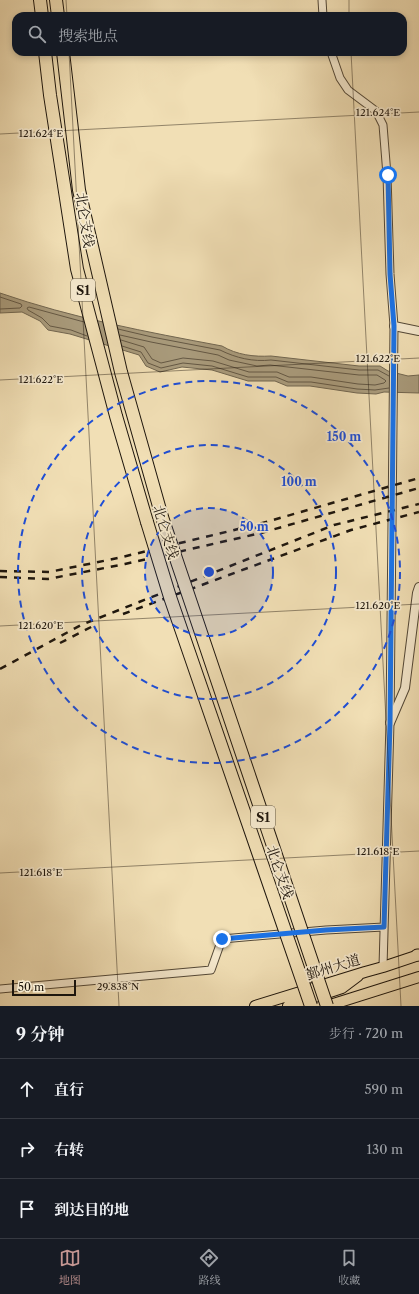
<!DOCTYPE html>
<html lang="zh">
<meta charset="utf-8">
<style>
:root{--surface:#171b24;--page:#20242c;--text:#f1f3f6;--muted:#9ea1a6;--line:#363941;--accent:#c59692}
body{margin:0;font-family:"Libre Caslon Text","Noto Serif SC",serif;background:var(--page);color:var(--text)}
.scale{position:absolute;left:12px;bottom:10px;width:64px;box-sizing:border-box;padding-left:4px;border:2px solid #1e160d;border-top:0;font-size:11px;line-height:14px;white-space:nowrap;color:#1e160d;-webkit-text-stroke:3px #f6eacf;paint-order:stroke}
.stop{position:absolute;width:12px;height:12px;margin:-9px;border:3px solid #1a73e8;border-radius:50%;background:#fff}
.stop.end{background:#1a73e8;border-color:#fff;box-shadow:0 1px 4px #0008}
.list{margin:0;padding:0;list-style:none}
h2{display:flex;justify-content:space-between;align-items:center;height:52px;margin:0;padding:0 16px;font-size:17px}
h2 small{font-size:13px;font-weight:400;color:var(--muted)}
.list li{display:grid;grid-template-columns:26px 1fr auto;gap:12px;align-items:center;box-sizing:border-box;height:60px;padding:0 16px;border-top:1px solid var(--line)}
.list b{display:block;font-size:15px;white-space:nowrap}
.list em{font-size:13px;font-style:normal;color:var(--muted)}
.icon{flex:none;width:22px;height:22px;fill:none;stroke:currentColor;stroke-width:2;stroke-linecap:round;stroke-linejoin:round}
.map{position:relative;flex:none;width:419px;height:1006px;overflow:hidden}
.search{position:absolute;background:var(--surface);box-shadow:0 2px 6px #0003;left:12px;right:12px;top:12px;height:44px;display:flex;align-items:center;gap:10px;box-sizing:border-box;padding:0 14px;border-radius:12px;color:var(--muted);font-size:15px}
.sheet{height:232px;background:var(--surface)}
nav{display:flex;justify-content:space-around;align-items:center;box-sizing:border-box;height:56px;border-top:1px solid var(--line);background:var(--surface);font-size:11px;color:var(--muted)}
nav a{display:grid;justify-items:center;gap:2px}
nav .on{color:var(--accent)}
.map>svg:first-child{display:block}
.water{fill:#a99b7c;stroke:#716650}
.lines{fill:none;stroke-linecap:round;stroke-linejoin:round}
.shore{stroke:#645844;stroke-width:1}
.minor-casing{stroke:#534837;stroke-width:9}
.tertiary-casing{stroke:#534837;stroke-width:10}
.primary-casing{stroke:#1e160d;stroke-width:12}
.trunk-casing{stroke:#1e160d;stroke-width:13}
.motorway-casing{stroke:#1e160d;stroke-width:14}
.minor{stroke:#f6eacf;stroke-width:7}
.tertiary{stroke:#f6eacf;stroke-width:8}
.primary{stroke:#f1dfb5;stroke-width:10}
.trunk{stroke:#f1dfb5;stroke-width:11}
.motorway{stroke:#f1dfb5;stroke-width:12}
.rail{stroke:#1e160d;stroke-width:2.5;stroke-dasharray:7 7;stroke-linecap:butt}
.motorway-bridge-casing{stroke:#1e160d;stroke-width:14;stroke-linecap:butt}
.motorway-bridge{stroke:#f1dfb5;stroke-width:12}
.route{stroke:#1a73e8;stroke-width:5}
.ticks{fill:none;stroke:#1e160d;stroke-width:1;stroke-opacity:0.45}
.ring{fill:none;stroke:#1d4ed8;stroke-width:2;stroke-dasharray:7 5}
.labels{text-anchor:middle;stroke-width:3.5;stroke-linejoin:round;paint-order:stroke}
.shield{fill:#f6eacf;stroke:#5f5647;stroke-width:1}
.shield-label{font-size:13px;font-weight:bold;fill:#1e160d}
.street-label{font-size:14px;fill:#1e160d;stroke:#f6eacf}
.ticks-label{font-size:10px;text-anchor:middle;fill:#1e160d;stroke:#f6eacf;stroke-width:3.5;stroke-linejoin:round;paint-order:stroke}
.centre{fill:#1d4ed8;stroke:#f6eacf;stroke-width:2}
.ring-label{font-size:12px;text-anchor:middle;font-weight:bold;fill:#1d4ed8;stroke:#f6eacf;stroke-width:3.5;stroke-linejoin:round;paint-order:stroke}
</style>
<div class="map">
<svg width="419" height="1006" viewBox="0 0 419 1006">
<rect width="100%" height="100%" fill="#f1dfb5"/>
<filter id="stains"><feTurbulence type="fractalNoise" baseFrequency=".005" numOctaves="4"/><feColorMatrix values="0 0 0 0 .2 0 0 0 0 .09 0 0 0 0 .02 0 0 0 .5 -.17"/></filter>
<radialGradient id="worn" r=".72"><stop offset=".6" stop-color="#630" stop-opacity="0"/><stop offset="1" stop-color="#630" stop-opacity=".3"/></radialGradient>
<!-- water -->
<path class="water" d="M 0,293 C 72,318 147,332 222,346 C 237,355 254,357 271,356 L 359,366 L 380,366 L 388,371 L 408,376 L 419,375 L 419,393 L 384,392 L 376,394 L 357,393 L 310,386 L 287,386 L 275,381 L 248,381 L 212,370 L 182,367 L 160,372 L 146,366 L 139,355 L 70,334 L 48,330 L 40,321 L 22,312 L 0,313 Z"/>
<g class="lines">
<!-- shore -->
<path class="shore" d="M 0,297 L 21,304 L 22,306 L 20,308 L 0,309
M 84,322 L 29,307 L 27,308 L 28,310 L 42,318 L 50,326 L 71,330 L 87,336
M 118,329 L 152,337 L 220,350 C 236,358 253,362 271,360 L 359,370 L 378,370 L 389,376
M 120,335 L 151,342 L 218,355 L 229,360 L 257,366 L 270,365 L 359,375 L 377,375 L 385,380 L 386,381 L 384,383 L 375,385 L 358,384 L 311,377 L 289,377 L 277,372 L 249,372 L 213,361 L 183,358 L 161,363 L 152,359 L 144,347 L 121,340
M 122,346 L 141,352 L 148,363 L 161,368 L 183,363 L 212,366 L 248,377 L 276,377 L 288,382 L 311,382 L 357,389 L 375,390 L 389,388"/>
<!-- minor casing -->
<g class="minor-casing">
<path id="minor" d="M 322,0 L 323,16
M 331,52 L 340,78 L 348,90 L 376,111 L 383,125 L 387,175 L 390,274 L 394,326 L 390,723 L 383,967
M 0,989 L 211,970 L 222,939 L 326,930 L 384,927"/>
</g>
<!-- tertiary casing -->
<g class="tertiary-casing">
<path id="tertiary" d="M 394,326 L 419,331
M 390,723 L 405,688 L 417,593 L 419,587"/>
</g>
<!-- primary casing -->
<g class="primary-casing">
<path id="primary" d="M 255,1006 L 365,972 L 383,967 L 419,955
M 288,1006 L 342,988 L 358,976
M 327,1006 L 419,977"/>
</g>
<!-- trunk casing -->
<g class="trunk-casing">
<path id="trunk" d="M 417,955 L 419,955"/>
</g>
<!-- motorway casing -->
<g class="motorway-casing">
<path id="motorway" d="M 40,0 L 42,16
M 56,0 L 58,16
M 45,52 L 50,95 L 77,269 L 116,416 L 147,522
M 63,52 L 79,190 L 121,372 L 162,517"/>
</g>
<!-- minor -->
<use href="#minor" class="minor"/>
<!-- tertiary -->
<use href="#tertiary" class="tertiary"/>
<!-- primary -->
<use href="#primary" class="primary"/>
<!-- trunk -->
<use href="#trunk" class="trunk"/>
<!-- motorway -->
<use href="#motorway" class="motorway"/>
<!-- rail -->
<path class="rail" d="M 0,571 L 49,572 L 118,558 L 259,524 L 419,478
M 0,577 L 48,579 L 125,564 L 261,533 L 419,488
M 123,614 L 351,530 L 419,512
M 60,643 L 97,624
M 0,669 L 81,625 L 334,525 L 419,504"/>
<!-- motorway-bridge casing -->
<g class="motorway-bridge-casing">
<path id="motorway-bridge" d="M 162,517 L 327,1006
M 147,522 L 170,597 L 311,1006"/>
</g>
<!-- motorway-bridge -->
<use href="#motorway-bridge" class="motorway-bridge"/>
</g>
<g class="lines">
<!-- route -->
<path class="route" d="M 222,939 L 326,930 L 384,927 L 390,723 L 394,326 L 390,274 L 388,175"/>
</g>
<!-- ticks -->
<path class="ticks" d="M 66,0 L 67,16M 349,0 L 349,16M 69,52 L 119,1006M 351,52 L 401,1006M 0,134 L 419,112M 0,380 L 419,358M 0,626 L 419,604M 0,873 L 419,851"/>
<!-- distance rings -->
<circle cx="209" cy="572" r="64" fill="#1d4ed8" fill-opacity=".12"/>
<g class="ring">
<circle cx="209" cy="572" r="64"/>
<circle cx="209" cy="572" r="127"/>
<circle cx="209" cy="572" r="191"/>
</g>
<g class="labels">
<!-- shield labels -->
<g class="shield">
<rect x="71" y="279" width="24" height="22" rx="3"/>
<rect x="251" y="806" width="24" height="22" rx="3"/>
</g>
<g class="shield-label">
<text x="83" y="295">S1</text>
<text x="263" y="822">S1</text>
</g>
<!-- street labels -->
<g class="street-label">
<text transform="translate(85 220) rotate(81)" y="5">北仑支线</text>
<text transform="translate(166 532) rotate(73)" y="5">北仑支线</text>
<text transform="translate(280 872) rotate(71)" y="5">北仑支线</text>
<text transform="translate(333 967) rotate(-17)" y="5">鄞州大道</text>
</g>
</g>
<g class="ticks-label">
<text x="378" y="116">121.624°E</text>
<text x="41" y="137">121.624°E</text>
<text x="378" y="362">121.622°E</text>
<text x="41" y="383">121.622°E</text>
<text x="378" y="609">121.620°E</text>
<text x="41" y="629">121.620°E</text>
<text x="378" y="855">121.618°E</text>
<text x="41" y="876">121.618°E</text>
<text x="118" y="990">29.838°N</text>
</g>
<circle cx="209" cy="572" r="6" class="centre"/>
<g class="ring-label">
<text x="344" y="441">150 m</text>
<text x="299" y="486">100 m</text>
<text x="254" y="531">50 m</text>
</g>
<rect width="100%" height="100%" filter="url(#stains)"/>
<rect width="100%" height="100%" fill="url(#worn)"/>
</svg>
<div class="scale">50 m</div>
<div class="stop" style="left:388px;top:175px"></div>
<div class="stop end" style="left:222px;top:939px"></div>
<div class="search"><svg class="icon" aria-label="search" viewBox="0 0 24 24"><circle cx="10" cy="10" r="6"/><path d="M15 15l6 6"/></svg>搜索地点</div>
</div>
<section class="sheet">
<h2>9 分钟<small>步行 · 720 m</small></h2>
<ul class="list">
<li><svg class="icon" aria-label="ahead" viewBox="0 0 24 24"><path d="M12 20V5M6 11l6-6 6 6"/></svg><div><b>直行</b></div><em>590 m</em></li>
<li><svg class="icon" aria-label="right" viewBox="0 0 24 24"><path d="M7 20v-9h11M14 6l5 5-5 5"/></svg><div><b>右转</b></div><em>130 m</em></li>
<li><svg class="icon" aria-label="arrive" viewBox="0 0 24 24"><path d="M6 21V4h12l-3 4 3 4H6"/></svg><div><b>到达目的地</b></div></li>
</ul>
</section>
<nav>
<a class="on"><svg class="icon" aria-label="map" viewBox="0 0 24 24"><path d="M3 6l6-2 6 2 6-2v14l-6 2-6-2-6 2zM9 4v14M15 6v14"/></svg>地图</a>
<a><svg class="icon" aria-label="directions" viewBox="0 0 24 24"><path d="M12 3l9 9-9 9-9-9zM9 14v-3h6M13 9l2 2-2 2"/></svg>路线</a>
<a><svg class="icon" aria-label="saved" viewBox="0 0 24 24"><path d="M7 4h10v16l-5-4-5 4z"/></svg>收藏</a>
</nav>
